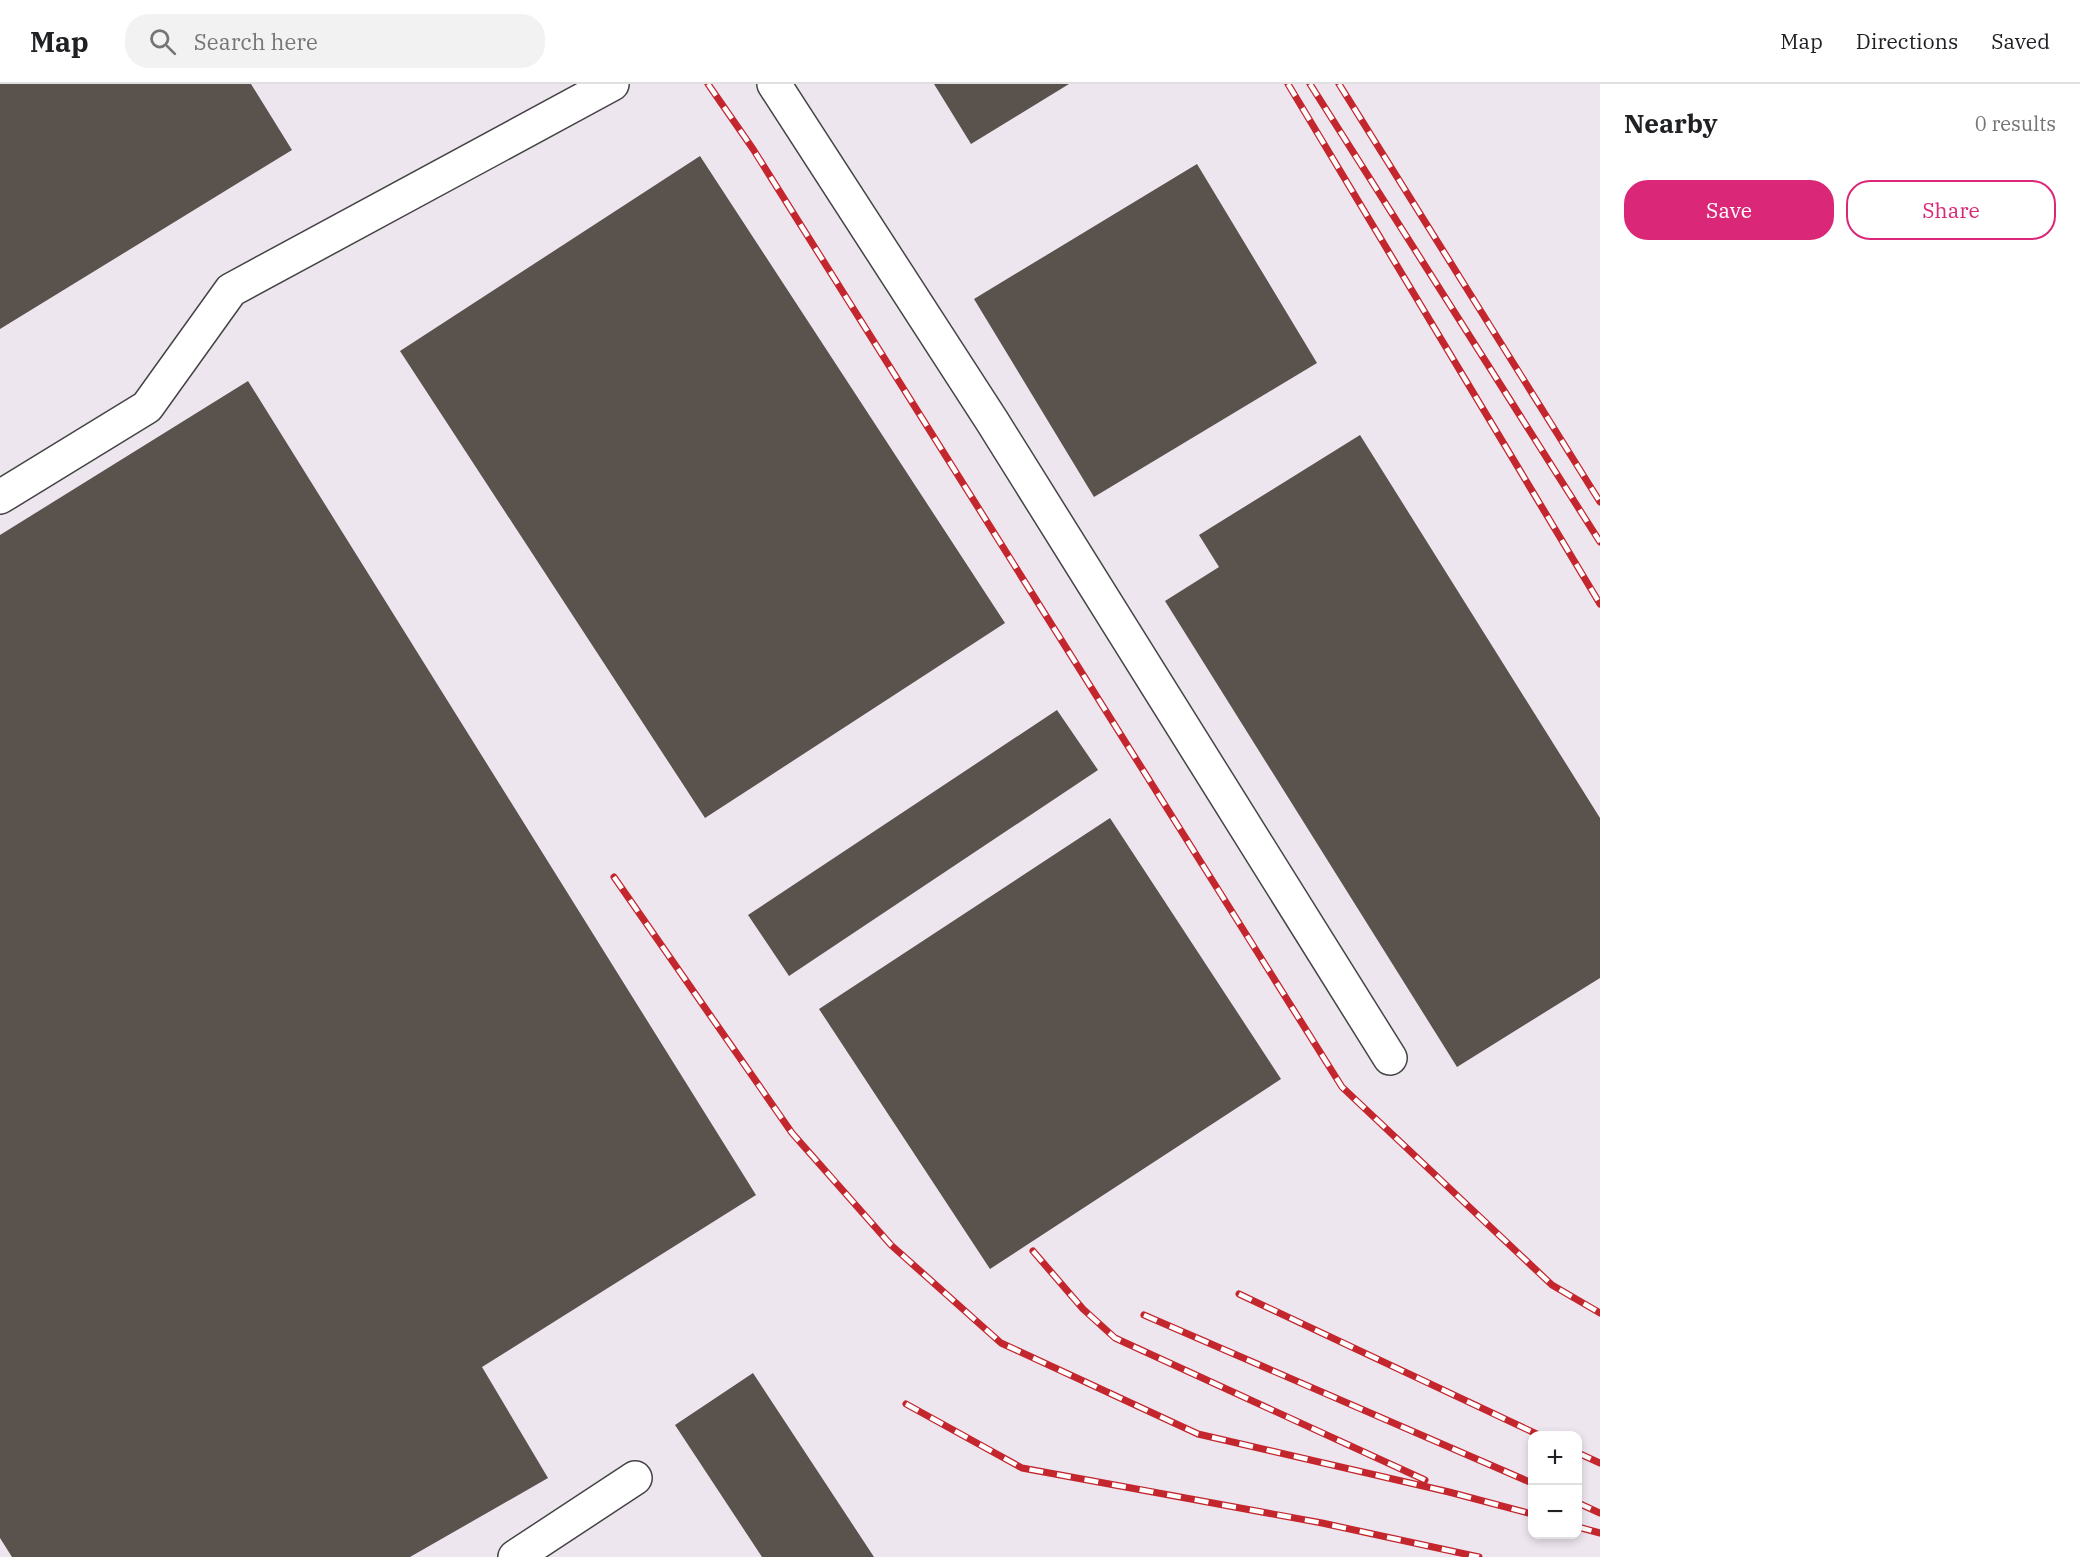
<!DOCTYPE html>
<meta charset="utf-8">
<style>
:root{--surface:#fff;--page:#f2f2f2;--text:#202124;--muted:#757577;--line:#e0e0e0;--accent:#db2777}
body{margin:0;font-family:"IBM Plex Serif",serif;background:var(--page);color:var(--text)}
.controls{position:absolute;right:18px;bottom:18px;display:grid;overflow:hidden;border-radius:12px;box-shadow:0 3px 9px #0003}
.controls button{width:54px;height:54px;display:grid;place-items:center;padding:0;border:0;border-bottom:2px solid var(--line);background:var(--surface);color:var(--text);font:30px sans-serif}
.list{margin:0;padding:0;list-style:none}
h2{display:flex;justify-content:space-between;align-items:center;height:78px;margin:0;padding:0 24px;font-size:26px}
h2 small{font-size:20px;font-weight:400;color:var(--muted)}
.actions{display:flex;gap:12px;padding:18px 24px}
.actions a{flex:1;padding:14px 0;border:2px solid var(--accent);border-radius:24px;text-align:center;font-size:21px;color:var(--accent)}
.actions .main{background:var(--accent);color:#fff}
.icon{flex:none;width:33px;height:33px;fill:none;stroke:currentColor;stroke-width:2;stroke-linecap:round;stroke-linejoin:round}
.map{position:relative;flex:none;width:1600px;height:1473px;overflow:hidden}
header{display:flex;align-items:center;gap:36px;box-sizing:border-box;height:84px;padding:0 30px;background:var(--surface);border-bottom:2px solid var(--line)}
header strong{font-size:28px}
nav{display:flex;gap:33px;margin-inline-start:auto;font-size:21px}
.search{width:420px;height:54px;background:var(--page);display:flex;align-items:center;gap:15px;box-sizing:border-box;padding:0 21px;border-radius:24px;color:var(--muted);font-size:22px}
main{display:flex}
aside{flex:1;background:var(--surface)}
.map>svg:first-child{display:block}
.industrial{fill:#eee6ef;fill-rule:evenodd}
.building{fill:#5a524d}
.lines{fill:none;stroke-linecap:round;stroke-linejoin:round}
.minor-casing{stroke:#444;stroke-width:36}
.minor{stroke:#fff;stroke-width:33}
.rail-casing{stroke:#c4262e;stroke-width:7}
.rail{stroke:#fff;stroke-width:4.5;stroke-dasharray:14;stroke-linecap:butt}
</style>
<header>
<strong>Map</strong>
<div class="search"><svg class="icon" aria-label="search" viewBox="0 0 24 24"><circle cx="10" cy="10" r="6"/><path d="M15 15l6 6"/></svg>Search here</div>
<nav><a>Map</a><a>Directions</a><a>Saved</a></nav>
</header>
<main>
<div class="map">
<svg width="1600" height="1473" viewBox="0 0 1600 1473">
<rect width="100%" height="100%" fill="#fffdf5"/>
<!-- industrial -->
<path class="industrial" d="M 0,0 L 1600,0 L 1600,1473 L 0,1473 ZM 1532,1352 L 1578,1352 L 1578,1450 L 1532,1450 Z"/>
<!-- building -->
<path class="building" d="M 0,0 L 251,0 L 292,66 L 0,245 Z
M 934,0 L 1069,0 L 971,60 Z
M 700,72 L 1005,539 L 705,734 L 400,267 Z
M 1197,80 L 1317,279 L 1094,413 L 974,215 Z
M 248,297 L 756,1111 L 482,1283 L 548,1394 L 410,1473 L 12,1473 L 0,1454 L 0,451 Z
M 1360,351 L 1600,734 L 1600,894 L 1457,983 L 1165,517 L 1219,483 L 1199,451 Z
M 1057,626 L 1098,686 L 789,892 L 748,831 Z
M 1110,734 L 1281,995 L 990,1185 L 819,925 Z
M 753,1289 L 874,1473 L 762,1473 L 675,1341 Z"/>
<g class="lines">
<!-- minor casing -->
<g class="minor-casing">
<path id="minor" d="M 774,0 L 992,337 L 1390,974
M 0,413 L 147,323 L 231,206 L 612,0
M 515,1473 L 635,1394"/>
</g>
<!-- minor -->
<use href="#minor" class="minor"/>
<!-- rail casing -->
<g class="rail-casing">
<path id="rail" d="M 708,0 L 753,65 L 1342,1003 L 1552,1201 L 1600,1229
M 1288,0 L 1600,520
M 1310,0 L 1600,458
M 1339,0 L 1600,418
M 614,793 L 792,1049 L 891,1161 L 1001,1259 L 1198,1350 L 1449,1408 L 1532,1430
M 1033,1167 L 1083,1225 L 1115,1254 L 1425,1396
M 1239,1210 L 1541,1352
M 1144,1231 L 1532,1399
M 906,1320 L 1022,1384 L 1322,1439 L 1479,1473
M 1578,1369 L 1600,1379
M 1578,1419 L 1600,1429
M 1578,1443 L 1600,1449"/>
</g>
<!-- rail -->
<use href="#rail" class="rail"/>
</g>
</svg>
<div class="controls">
<button>+</button>
<button>−</button>
</div>
</div>
<aside>
<h2>Nearby<small>0 results</small></h2>
<ul class="list">
</ul>
<div class="actions"><a class="main">Save</a><a>Share</a></div>
</aside>
</main>
